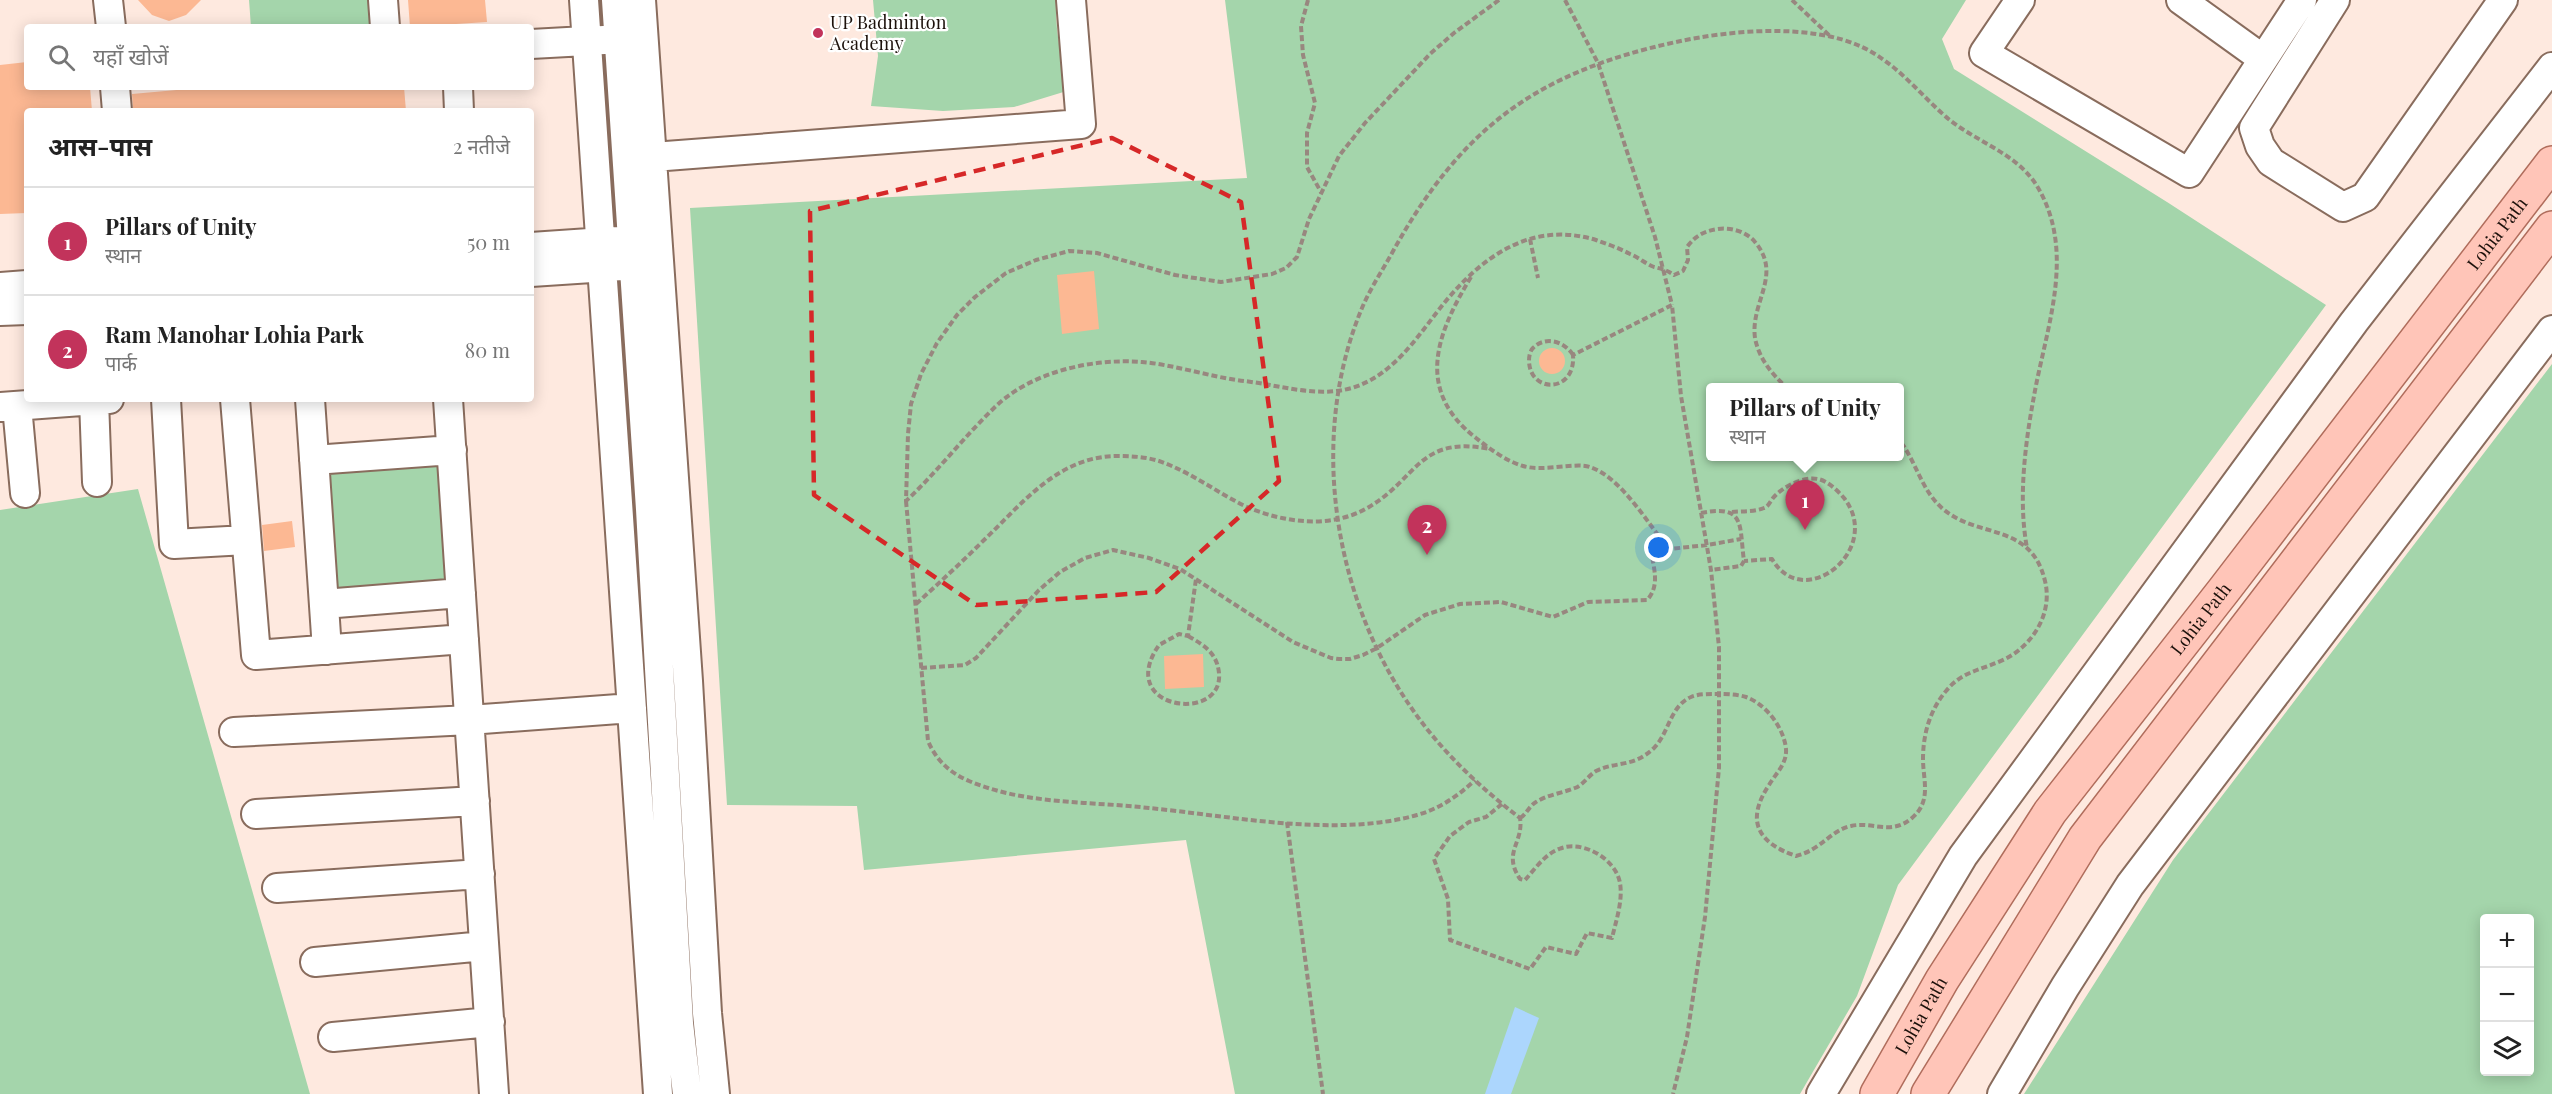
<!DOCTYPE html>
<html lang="hi">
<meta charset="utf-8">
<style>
:root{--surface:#fff;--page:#f2f2f2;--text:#222;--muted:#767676;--line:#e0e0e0;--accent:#c2335b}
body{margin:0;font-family:"Playfair Display","Noto Sans Devanagari",serif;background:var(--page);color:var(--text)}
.controls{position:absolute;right:18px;bottom:18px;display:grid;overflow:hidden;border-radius:6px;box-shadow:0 3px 15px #0003}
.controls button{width:54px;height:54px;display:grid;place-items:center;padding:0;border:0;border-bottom:2px solid var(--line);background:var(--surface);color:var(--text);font:30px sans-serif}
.you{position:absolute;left:1659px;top:548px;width:21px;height:21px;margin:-15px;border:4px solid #fff;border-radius:50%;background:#1a73e8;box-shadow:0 0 0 9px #1a73e833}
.badge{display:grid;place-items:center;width:39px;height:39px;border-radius:50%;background:var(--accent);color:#fff;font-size:20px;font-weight:700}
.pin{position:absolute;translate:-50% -50px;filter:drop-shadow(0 2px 3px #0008)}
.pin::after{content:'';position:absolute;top:32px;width:21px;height:18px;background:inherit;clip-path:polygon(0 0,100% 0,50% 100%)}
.popup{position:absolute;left:1706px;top:383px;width:198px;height:78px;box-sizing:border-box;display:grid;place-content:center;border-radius:6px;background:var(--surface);filter:drop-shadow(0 2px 4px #0005);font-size:20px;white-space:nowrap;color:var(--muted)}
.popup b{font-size:22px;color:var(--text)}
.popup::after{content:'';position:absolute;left:50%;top:100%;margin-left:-12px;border:12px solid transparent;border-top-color:var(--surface)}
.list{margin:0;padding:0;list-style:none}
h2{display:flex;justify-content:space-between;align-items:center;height:78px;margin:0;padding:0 24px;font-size:26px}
h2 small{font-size:20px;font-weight:400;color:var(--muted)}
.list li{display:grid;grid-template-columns:39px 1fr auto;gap:18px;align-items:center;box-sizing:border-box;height:108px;padding:0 24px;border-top:2px solid var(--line)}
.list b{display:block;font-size:22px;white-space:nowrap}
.list p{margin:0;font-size:20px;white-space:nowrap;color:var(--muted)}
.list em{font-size:20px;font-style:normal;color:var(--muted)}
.icon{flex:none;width:33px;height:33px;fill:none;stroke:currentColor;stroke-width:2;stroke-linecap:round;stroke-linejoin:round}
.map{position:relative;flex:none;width:2552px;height:1094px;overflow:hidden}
.search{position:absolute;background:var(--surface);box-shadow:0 3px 15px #0003;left:24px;top:24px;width:510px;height:66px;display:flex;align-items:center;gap:15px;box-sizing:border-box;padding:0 21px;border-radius:6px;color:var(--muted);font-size:22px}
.panel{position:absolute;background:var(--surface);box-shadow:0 3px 15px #0003;left:24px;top:108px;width:510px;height:294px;border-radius:6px}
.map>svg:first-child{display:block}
.green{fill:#a4d5ab;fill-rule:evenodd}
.water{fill:#acd6fd}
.building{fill:#fcb893}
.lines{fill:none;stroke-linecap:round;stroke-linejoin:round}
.minor-casing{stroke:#896c5d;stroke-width:32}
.major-casing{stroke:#b06d5c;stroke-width:36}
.path{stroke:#98877f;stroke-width:4;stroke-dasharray:6 3;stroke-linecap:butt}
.minor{stroke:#fff;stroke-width:28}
.major{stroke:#ffc5b8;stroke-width:33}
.marked{fill:none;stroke:#d62828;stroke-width:4.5;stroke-dasharray:12 8;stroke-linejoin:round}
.poi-dot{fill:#c2335b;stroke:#fff;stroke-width:2}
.labels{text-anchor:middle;stroke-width:4.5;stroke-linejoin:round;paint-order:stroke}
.poi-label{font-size:18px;fill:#1c110b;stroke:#fff;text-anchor:start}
.street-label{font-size:18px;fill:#1c110b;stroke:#fff}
</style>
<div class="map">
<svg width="2552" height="1094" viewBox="0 0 2552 1094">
<rect width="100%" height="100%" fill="#fee9df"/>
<!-- green -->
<path class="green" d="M 249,0 L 369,0 L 371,27 L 251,27 Z
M 873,0 L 1056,0 C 1055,31 1061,60 1070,90 L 1014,107 L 943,111 L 871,106 L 878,56 Z
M 1225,0 L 1966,0 L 1942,39 L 1954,69 L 2167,202 L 2326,305 L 1898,885 L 1857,996 L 1800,1094 L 1235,1094 L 1186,840 L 864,870 L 857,806 L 727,805 L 690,208 L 1247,178 ZM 1710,388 L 1900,388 L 1900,456 L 1710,456 Z
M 2552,364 L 2552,1094 L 2024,1094 L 2173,860 ZM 2484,918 L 2530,918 L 2530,1072 L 2484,1072 Z
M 440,459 L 451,582 L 334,593 L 323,470 Z
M 138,489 L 310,1094 L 0,1094 L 0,510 Z"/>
<!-- water -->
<path class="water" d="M 1515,1007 L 1539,1018 L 1511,1094 L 1485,1094 Z"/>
<!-- building -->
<path class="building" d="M 138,0 L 201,0 L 186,15 L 169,21 L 152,15 Z
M 408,0 L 485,0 L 487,22 L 410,27 Z
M 27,62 L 27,87 L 90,87 L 92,111 L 27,111 L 27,213 L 0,214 L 0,65 Z
M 210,87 L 404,87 L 406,111 L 133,111 L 132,94 Z
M 1094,271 L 1099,329 L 1062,334 L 1057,275 Z
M1539 361a13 13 0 1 1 26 0a13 13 0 1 1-26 0Z
M 292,521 L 295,547 L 264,551 L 262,525 Z
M 1203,654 L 1204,687 L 1165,689 L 1164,656 Z"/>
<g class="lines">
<!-- minor casing -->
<g class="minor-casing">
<path id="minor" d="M 108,0 L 111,27
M 383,0 L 385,27
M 584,0 L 658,1094
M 616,0 L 650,509 L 679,1023 L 687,1094
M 641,0 L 688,681 L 707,1013 L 715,1094
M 2020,0 L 1984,53 L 2189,173 L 2302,0
M 2181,0 L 2263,59
M 2335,0 L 2254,128 L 2260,146 L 2271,162 L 2343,207 L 2365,197 L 2503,0
M 531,44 L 604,40
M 115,87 L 117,111
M 458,87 L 459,111
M 653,157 L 1081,124 L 1071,0
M 531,247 L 619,241
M 531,272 L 622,266
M 0,287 L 27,285
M 0,311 L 27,310
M 166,399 L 174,544 L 246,540
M 235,399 L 256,655 L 464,639
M 310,399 L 327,650
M 448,399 L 494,1094
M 94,400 L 97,482
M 17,406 L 25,493
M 0,407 L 109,399
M 314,460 L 452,450
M 324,604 L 461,593
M 234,732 L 469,720 L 632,708
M 256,814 L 475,801
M 277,888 L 480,874
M 315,962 L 484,946
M 333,1037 L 490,1022
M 1821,1094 L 1963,856 L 2354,322 L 2552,67
M 2002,1094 L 2065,987 L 2130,885 L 2552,330"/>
</g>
<!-- major casing -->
<g class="major-casing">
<g id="major">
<path id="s1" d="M 1877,1094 L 1942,980 L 2050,812 L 2224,590 L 2552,163"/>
<path d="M 1928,1094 L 2085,838 L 2552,228"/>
</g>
</g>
<!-- path -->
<path class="path" d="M 1308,0 L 1301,26 L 1303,55 L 1315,103 L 1307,133 L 1307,167 L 1321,192
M 1499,0 L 1454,33 L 1430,54 L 1365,123 L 1339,156 L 1309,219 L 1297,257 L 1286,268 L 1272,274 L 1221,282 L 1175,275 L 1097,253 L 1069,251 L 1036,260 L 1006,273 L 975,297 L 957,315 L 937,343 L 921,374 L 911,404 L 908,434 L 906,501 C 937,472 963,438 994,408 C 1030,372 1092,358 1142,362 C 1176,365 1210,377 1244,381 C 1280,385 1315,398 1352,388 C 1393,375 1415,340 1441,307 C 1480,258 1530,220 1596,240 C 1607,244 1619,248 1630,254 C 1638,257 1646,264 1654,267 C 1662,269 1667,270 1674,275 L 1683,271 L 1688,260 L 1687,247 C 1695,236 1704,231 1718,229 C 1731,227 1747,232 1755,242 C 1783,275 1750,302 1755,338 C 1759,359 1772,374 1787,388
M 1565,0 L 1598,63 L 1655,237 L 1672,305
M 1792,0 L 1831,37
M 1530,239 L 1538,278
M 1471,277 C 1437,333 1414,390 1476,438 C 1490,449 1506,461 1523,466 C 1543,472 1576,462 1590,467 C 1622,478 1648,524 1668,548
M 1573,355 C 1565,342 1546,335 1533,348 C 1530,351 1529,356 1529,361 C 1530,394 1576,393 1573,355 L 1672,305 L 1681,396 L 1711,570 L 1719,647 L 1719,768 L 1705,917 L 1687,1037 L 1673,1094
M 906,501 L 928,741 C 936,760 950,773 969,781 C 1026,805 1089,801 1149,808 C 1232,816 1335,838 1417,815 C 1439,809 1458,796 1475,780
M 1732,512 C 1741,511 1754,512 1764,508 C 1768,507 1770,502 1773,498 C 1782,487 1803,476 1818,479 C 1828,481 1838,491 1844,498 C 1884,549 1804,614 1772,559 L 1744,561
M 1701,513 C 1746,504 1739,525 1744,561 L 1741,566 L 1711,570
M 916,604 C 939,583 961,563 983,541 C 1023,503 1058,456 1118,456 C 1132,456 1146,457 1159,461 C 1191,472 1219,494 1249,508 C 1287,523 1332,529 1369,507 C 1418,478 1419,435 1490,449
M 1188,636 C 1204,645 1217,653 1219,673 C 1224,724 1114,710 1159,645 L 1179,634 L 1188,636 L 1196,579
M 921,668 L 965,665 L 976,658 L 1039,590 L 1060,572 L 1085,558 L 1113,550 L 1149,558 L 1180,569 L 1293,642 L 1331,658 L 1339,659 L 1350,659 L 1363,655 L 1377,648 L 1425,615 L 1460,604 L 1501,602 L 1553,617 L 1588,602 L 1647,600 C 1660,586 1654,569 1651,551 L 1707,545 L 1741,539
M 1502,804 L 1486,817 L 1469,822 L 1450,836 L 1434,859 L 1448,899 L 1450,940 L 1530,969 L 1546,947 L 1576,954 L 1587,933 L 1612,938 C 1616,921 1623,901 1620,883 C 1616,859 1582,839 1559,849 C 1545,854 1535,869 1525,880 L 1520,879 C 1502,852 1524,843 1520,818 C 1478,786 1438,748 1408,703 C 1332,591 1309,434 1362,308 C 1370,289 1382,271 1392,253 C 1461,128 1537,72 1676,42 C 1731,30 1811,23 1862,47 C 1896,63 1918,92 1945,116 C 1973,141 2016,152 2037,186 C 2077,252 2046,328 2034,396 C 2025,444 2018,500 2027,548
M 1520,818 C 1527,814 1529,806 1536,802 C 1547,795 1562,793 1575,788 C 1583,785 1588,776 1596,771 C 1616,761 1633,768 1654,748 C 1669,733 1670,706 1691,697 C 1698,694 1707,694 1714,694 C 1724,694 1736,694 1746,697 C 1766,704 1784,728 1786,749 C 1787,764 1776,773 1769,785 C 1745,821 1758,843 1796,856 C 1821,850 1831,830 1851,826 C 1872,821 1891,836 1912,818 C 1932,801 1923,780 1923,759 C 1923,734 1930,710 1946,691 C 1962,671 1982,670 2005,659 C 2033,645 2053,613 2045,581 C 2031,522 1978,539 1943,509 C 1921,490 1917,463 1900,441
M 1287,822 L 1323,1094"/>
<!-- minor -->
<use href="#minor" class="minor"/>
<!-- major -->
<use href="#major" class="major"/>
</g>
<!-- marked area -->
<path class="marked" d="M 1112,138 L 1241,202 L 1279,481 L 1156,592 L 976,605 L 814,495 L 810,211 Z"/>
<!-- markers -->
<circle class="poi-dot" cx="818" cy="33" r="6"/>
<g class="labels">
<!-- poi labels -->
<g class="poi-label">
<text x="830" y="29">UP Badminton<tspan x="830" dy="21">Academy</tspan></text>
</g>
<!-- street labels -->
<g class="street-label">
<text dy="6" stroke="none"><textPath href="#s1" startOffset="1062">Lohia Path</textPath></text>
<text dy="6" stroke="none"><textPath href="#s1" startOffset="576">Lohia Path</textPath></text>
<text dy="6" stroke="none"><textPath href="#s1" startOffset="90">Lohia Path</textPath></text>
</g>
</g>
</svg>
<div class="controls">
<button>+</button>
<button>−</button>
<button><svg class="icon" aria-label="layers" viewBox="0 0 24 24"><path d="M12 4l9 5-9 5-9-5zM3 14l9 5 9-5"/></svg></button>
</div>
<div class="you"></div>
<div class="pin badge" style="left:1805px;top:530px">1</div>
<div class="popup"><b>Pillars of Unity</b>स्थान</div>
<div class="pin badge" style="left:1427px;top:555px">2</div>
<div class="search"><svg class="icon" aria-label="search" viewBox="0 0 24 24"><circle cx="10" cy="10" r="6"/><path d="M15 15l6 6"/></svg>यहाँ खोजें</div>
<section class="panel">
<h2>आस-पास<small>2 नतीजे</small></h2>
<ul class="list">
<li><span class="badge">1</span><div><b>Pillars of Unity</b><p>स्थान</p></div><em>50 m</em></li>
<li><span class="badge">2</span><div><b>Ram Manohar Lohia Park</b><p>पार्क</p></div><em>80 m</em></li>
</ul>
</section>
</div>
